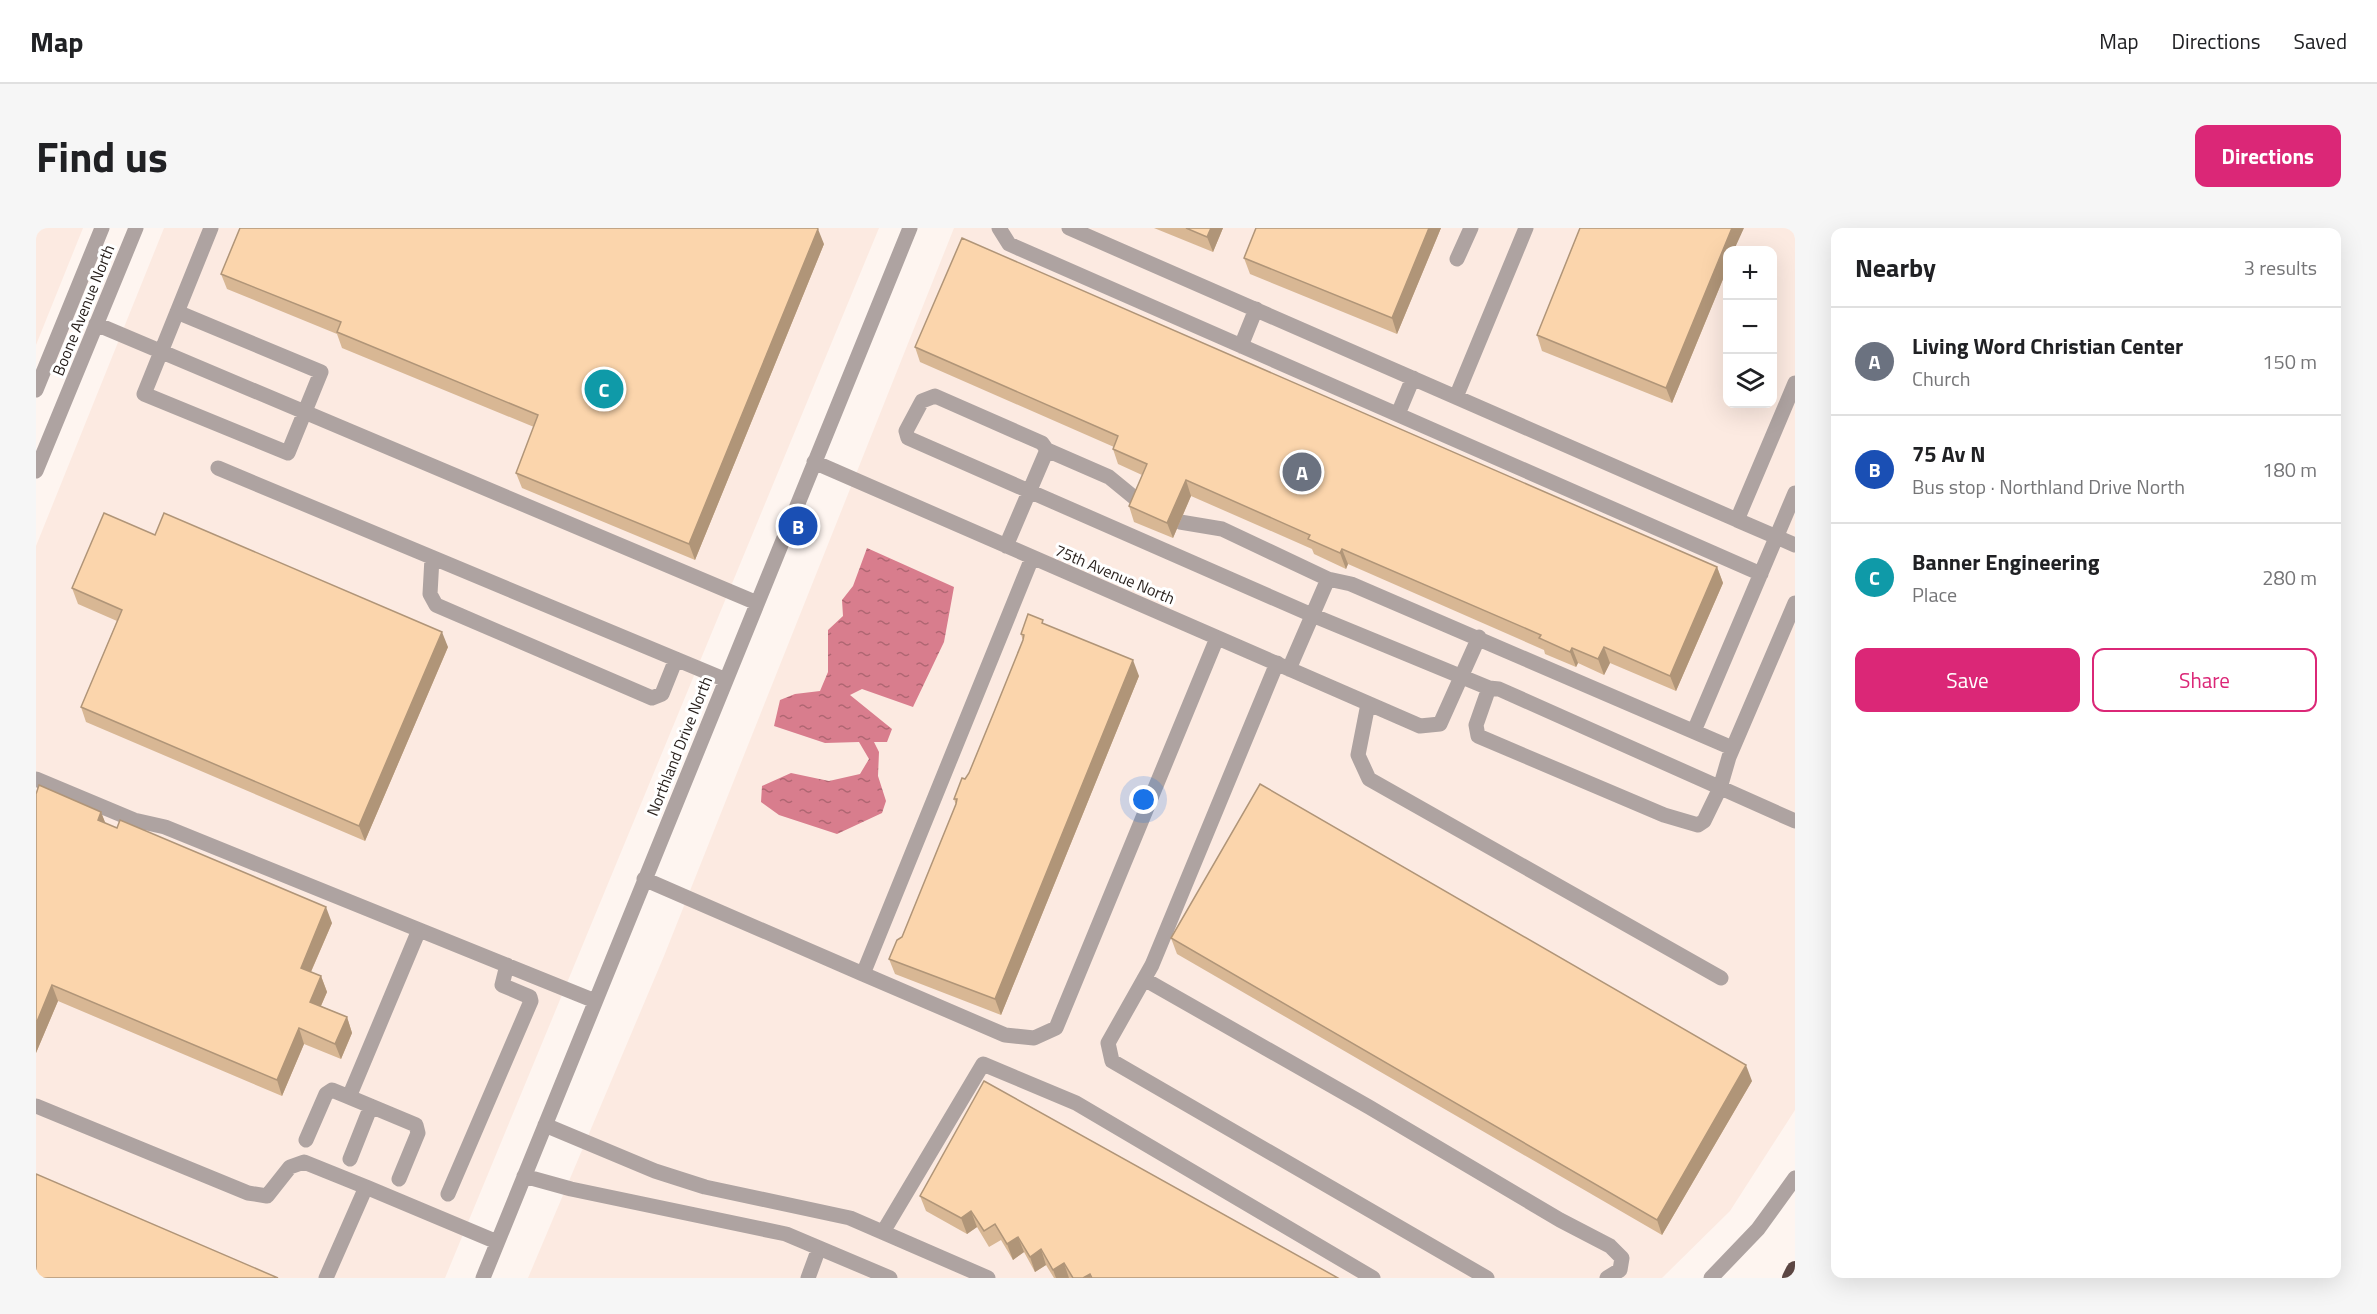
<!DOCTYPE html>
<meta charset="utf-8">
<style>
:root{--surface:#fff;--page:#f6f6f6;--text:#202124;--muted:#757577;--line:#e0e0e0;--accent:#db2777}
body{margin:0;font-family:"Titillium Web",sans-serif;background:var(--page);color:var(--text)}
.controls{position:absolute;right:18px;top:18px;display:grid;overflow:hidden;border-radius:12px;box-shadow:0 6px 24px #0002}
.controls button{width:54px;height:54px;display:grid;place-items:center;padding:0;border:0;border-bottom:2px solid var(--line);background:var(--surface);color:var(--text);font:30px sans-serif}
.you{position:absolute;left:1108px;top:572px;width:21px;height:21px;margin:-15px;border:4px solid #fff;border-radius:50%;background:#1a73e8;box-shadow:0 0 0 9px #1a73e833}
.badge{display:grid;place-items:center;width:39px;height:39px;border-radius:50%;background:var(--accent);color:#fff;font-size:20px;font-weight:700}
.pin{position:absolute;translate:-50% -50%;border:3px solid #fff;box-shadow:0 2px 6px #0006}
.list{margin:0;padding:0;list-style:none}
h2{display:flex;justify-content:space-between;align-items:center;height:78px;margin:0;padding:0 24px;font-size:26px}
h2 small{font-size:20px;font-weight:400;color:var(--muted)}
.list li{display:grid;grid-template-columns:39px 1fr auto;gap:18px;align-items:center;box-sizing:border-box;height:108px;padding:0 24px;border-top:2px solid var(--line)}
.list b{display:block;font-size:22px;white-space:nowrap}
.list p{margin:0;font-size:20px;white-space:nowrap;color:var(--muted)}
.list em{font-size:20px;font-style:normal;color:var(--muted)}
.actions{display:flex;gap:12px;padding:18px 24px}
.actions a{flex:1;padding:14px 0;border:2px solid var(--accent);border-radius:12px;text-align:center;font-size:21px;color:var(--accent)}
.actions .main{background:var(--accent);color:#fff}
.icon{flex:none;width:33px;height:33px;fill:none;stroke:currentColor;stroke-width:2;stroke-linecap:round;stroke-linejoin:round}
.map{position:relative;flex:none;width:1759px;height:1050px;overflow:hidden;border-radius:12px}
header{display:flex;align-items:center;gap:36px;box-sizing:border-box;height:84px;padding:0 30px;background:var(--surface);border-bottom:2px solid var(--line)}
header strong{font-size:28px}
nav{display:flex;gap:33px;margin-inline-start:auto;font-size:21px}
.intro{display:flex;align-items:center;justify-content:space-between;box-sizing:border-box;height:144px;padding:0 36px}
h1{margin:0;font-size:42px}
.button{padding:15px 27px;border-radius:12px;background:var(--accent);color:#fff;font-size:21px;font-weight:700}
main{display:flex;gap:36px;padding:0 36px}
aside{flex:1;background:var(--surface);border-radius:12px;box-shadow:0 6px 24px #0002}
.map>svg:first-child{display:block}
.built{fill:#fceae1;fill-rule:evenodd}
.water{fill:url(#water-ripples)}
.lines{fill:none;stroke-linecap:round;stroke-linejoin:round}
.minor{stroke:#aea3a1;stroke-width:15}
.highway{stroke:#5b4643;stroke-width:18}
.wall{fill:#d8b794}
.shaded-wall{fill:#b09578}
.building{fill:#fbd5ac;stroke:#b09578;stroke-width:1.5}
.labels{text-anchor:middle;stroke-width:6;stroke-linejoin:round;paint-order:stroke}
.street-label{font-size:16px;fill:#251d19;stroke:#fff}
</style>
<header>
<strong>Map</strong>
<nav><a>Map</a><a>Directions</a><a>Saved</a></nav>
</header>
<div class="intro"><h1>Find us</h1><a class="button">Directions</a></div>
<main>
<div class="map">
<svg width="1759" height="1050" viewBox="0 0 1759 1050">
<defs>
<pattern id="water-ripples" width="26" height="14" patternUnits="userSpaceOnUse" patternTransform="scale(1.5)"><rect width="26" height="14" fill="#d87d8d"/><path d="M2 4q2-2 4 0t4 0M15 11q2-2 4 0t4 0" fill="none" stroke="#af6672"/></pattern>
</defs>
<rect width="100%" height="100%" fill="#fef5f0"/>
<!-- built -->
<path class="built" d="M 0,0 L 47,0 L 0,117 Z
M 128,0 L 843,0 L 409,1050 L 0,1050 L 0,318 Z
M 918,0 L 1759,0 L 1759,882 L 1694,983 L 1626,1050 L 492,1050 L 628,728 ZM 1692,22 L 1736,22 L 1736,176 L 1692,176 Z"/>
<!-- water -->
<path class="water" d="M 831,320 L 918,359 L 908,414 L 877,479 L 826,461 L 814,467 L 856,501 L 851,514 L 838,514 L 843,524 L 842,548 L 850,573 L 846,585 L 801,606 L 743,587 L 725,574 L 726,558 L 755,545 L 793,553 L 824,546 L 833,531 L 823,514 L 789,515 L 738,498 L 744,472 L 759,466 L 784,463 L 792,444 L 792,402 L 807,388 L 806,372 L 817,358 Z"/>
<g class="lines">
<!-- minor -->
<path class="minor" d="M 963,0 L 973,16 L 1725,346
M 1033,0 L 1701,292 L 1759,155
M 1421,31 L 1435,0
M 141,84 L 285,144 L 252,225 L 108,166 L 175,0
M 60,96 L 721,375
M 1205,118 L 1220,81
M 0,162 L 66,0
M 1420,169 L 1490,0
M 1362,186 L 1377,150
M 778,234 L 1384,498 L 1404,496 L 1443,409
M 182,240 L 690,452
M 0,243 L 100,0
M 1106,276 L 1073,249 L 1011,222 L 1006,215 L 899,168 L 886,173 L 870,203 L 872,210 L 1276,387 L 1453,460
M 1701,292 L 1759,317
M 1144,294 L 1186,301 L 1292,351 L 1315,356 L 1696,520
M 970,318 L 1011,222
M 396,330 L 394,366 L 400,377 L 616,470 L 626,466 L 640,431
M 1759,375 L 1693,529 L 1684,560 L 1668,593 L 1662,597 L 1628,587 L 1442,508 L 1440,497 L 1453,460 L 1463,461 L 1759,593
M 1241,435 L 1116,737 L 1072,815 L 1076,833 L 1451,1050
M 1253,441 L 1292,351
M 1332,476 L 1322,527 L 1333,551 L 1685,750
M 1658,503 L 1759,265
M 0,551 L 98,592 L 129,599 L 559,773
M 608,651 L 827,746 L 996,330
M 827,746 L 969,807 L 998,810 L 1020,800 L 1181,410
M 1108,751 L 1333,879 L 1524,992 L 1574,1018 L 1586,1030 L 1584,1042 L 1571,1050
M 313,869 L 380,897 L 382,905 L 363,951
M 0,878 L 212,965 L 231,968 L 254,939 L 268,934 L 330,959
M 509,897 L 619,943 L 669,959 L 814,990 L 952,1050
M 270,912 L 290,866 L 296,862 L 313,869 L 383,702
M 314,931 L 335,878
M 488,948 L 535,961 L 750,1006 L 854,1050
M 412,966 L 495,773 L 494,769 L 466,757 L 471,737
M 847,1004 L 947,836 L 1040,875 L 1337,1050
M 290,1050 L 330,959 L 461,1014
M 447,1050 L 874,0
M 772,1050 L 783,1020
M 1675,1050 L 1722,1001 L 1759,950"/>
<!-- highway -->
<path class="highway" d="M 1755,1050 L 1759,1042"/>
</g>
<!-- wall -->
<path class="wall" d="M 1118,0 L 1187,0 L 1177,24 Z
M 1220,0 L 1405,0 L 1361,106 L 1214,46 L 1208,30 Z
M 788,16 L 659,332 L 486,260 L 480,245 L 498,199 L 306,120 L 301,106 L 191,61 L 185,46 Z
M 1692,22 L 1692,39 L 1636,175 L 1506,123 L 1501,107 Z
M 879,119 L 1681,339 L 1687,355 L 1640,463 L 1574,435 L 1568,447 L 1542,435 L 1540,439 L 1509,426 L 1508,422 L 1312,336 L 1310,341 L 1278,326 L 1276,321 L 1155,268 L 1137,310 L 1098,294 L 1093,278 L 1106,247 L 1082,236 L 1077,221 L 1078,219 L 884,134 Z
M 119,307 L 412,419 L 329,613 L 50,494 L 45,479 L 81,393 L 42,376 L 36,360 Z
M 1009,396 L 1103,448 L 965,787 L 859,746 L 853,731 L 866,709 L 920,577 L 918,571 L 933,545 L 987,413 L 985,406 Z
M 0,566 L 65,584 L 69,595 L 296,695 L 275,744 L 285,748 L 291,764 L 285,778 L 311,789 L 316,805 L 305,831 L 268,816 L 246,868 L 22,773 L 0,825 Z
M 1135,710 L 1716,853 L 1626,1007 L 1141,726 Z
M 884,968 L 1302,1050 L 1018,1050 L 1010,1037 L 999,1044 L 988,1024 L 977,1032 L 965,1012 L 953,1019 L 941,999 L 931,1006 L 890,983 Z"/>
<!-- shaded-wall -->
<path class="shaded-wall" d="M 1175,0 L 1187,0 L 1177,24 L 1171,9 Z
M 1393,0 L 1405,0 L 1361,106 L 1356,90 Z
M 1696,0 L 1708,0 L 1698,22 L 1692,22 L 1692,39 L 1636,175 L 1630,160 Z
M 782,1 L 788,16 L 659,332 L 653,316 Z
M 1150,252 L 1155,268 L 1137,310 L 1131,295 Z
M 1306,321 L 1312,336 L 1310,341 L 1304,325 Z
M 1681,339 L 1687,355 L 1640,463 L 1634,448 Z
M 406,404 L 412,419 L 329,613 L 323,598 Z
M 1568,419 L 1574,435 L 1568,447 L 1562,431 Z
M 1536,420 L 1542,435 L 1540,439 L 1534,424 Z
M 1097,432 L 1103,448 L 965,787 L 959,771 Z
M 65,584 L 71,599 L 62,592 Z
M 290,679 L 296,695 L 270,755 L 265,740 Z
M 285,748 L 291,764 L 280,789 L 274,774 Z
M 16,757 L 22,773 L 0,825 L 0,796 Z
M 311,789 L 316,805 L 305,831 L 299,816 Z
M 263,800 L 268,816 L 246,868 L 241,852 Z
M 1710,837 L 1716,853 L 1626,1007 L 1621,992 Z
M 935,983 L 941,999 L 931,1006 L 925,990 Z
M 982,1009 L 988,1024 L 977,1032 L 971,1016 Z
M 1005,1021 L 1010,1037 L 999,1044 L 994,1029 Z
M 1028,1035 L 1033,1050 L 1020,1050 L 1017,1042 Z
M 1054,1046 L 1055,1050 L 1047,1050 Z"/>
<!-- building -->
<path class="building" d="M 204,0 L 781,0 L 782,1 L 653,316 L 480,245 L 502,187 L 301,104 L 305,94 L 185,46 Z
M 1150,0 L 1175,0 L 1171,9 Z
M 1220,0 L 1393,0 L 1356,90 L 1208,30 Z
M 1544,0 L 1696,0 L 1630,160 L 1501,107 Z
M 926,10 L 1681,339 L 1634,448 L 1568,419 L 1562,431 L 1536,420 L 1534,424 L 1503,410 L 1505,407 L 1306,321 L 1304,325 L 1272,311 L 1274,307 L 1150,252 L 1131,295 L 1093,278 L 1111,236 L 1077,221 L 1082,208 L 879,119 Z
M 68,285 L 119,307 L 128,285 L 406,404 L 323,598 L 45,479 L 86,382 L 36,360 Z
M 992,386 L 1007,392 L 1006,395 L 1097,432 L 959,771 L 853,731 L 861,712 L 866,709 L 920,576 L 921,571 L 918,571 L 926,550 L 929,551 L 933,545 L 958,484 L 987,412 L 988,407 L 985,406 Z
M 1224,556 L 1710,837 L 1621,992 L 1135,710 Z
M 3,557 L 65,584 L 62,592 L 81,600 L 84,592 L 290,679 L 265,740 L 285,748 L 274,774 L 311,789 L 299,816 L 263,800 L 241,852 L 16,757 L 0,796 L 0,566 Z
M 948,853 L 1302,1050 L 1056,1050 L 1054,1046 L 1047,1050 L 1037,1050 L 1028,1035 L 1017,1042 L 1005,1021 L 994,1029 L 982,1009 L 971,1016 L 959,996 L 948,1003 L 935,983 L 925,990 L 884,968 Z
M 0,946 L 242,1050 L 0,1050 Z"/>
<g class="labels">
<!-- street labels -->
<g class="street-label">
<text transform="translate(47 82) rotate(-68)" y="6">Boone Avenue North</text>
<text transform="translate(1079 346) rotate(23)" y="6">75th Avenue North</text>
<text transform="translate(643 518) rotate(-68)" y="6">Northland Drive North</text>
</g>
</g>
</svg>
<div class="controls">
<button>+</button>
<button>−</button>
<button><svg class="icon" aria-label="layers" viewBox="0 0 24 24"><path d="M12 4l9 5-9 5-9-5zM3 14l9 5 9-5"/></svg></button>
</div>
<div class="you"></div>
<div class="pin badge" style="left:1266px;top:244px;background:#6b7280">A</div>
<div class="pin badge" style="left:762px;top:298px;background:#1a4fb4">B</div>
<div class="pin badge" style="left:568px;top:161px;background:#0f9aa8">C</div>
</div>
<aside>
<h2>Nearby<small>3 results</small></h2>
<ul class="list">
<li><span class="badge" style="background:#6b7280">A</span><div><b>Living Word Christian Center</b><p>Church</p></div><em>150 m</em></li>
<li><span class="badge" style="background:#1a4fb4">B</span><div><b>75 Av N</b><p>Bus stop · Northland Drive North</p></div><em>180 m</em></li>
<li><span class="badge" style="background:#0f9aa8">C</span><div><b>Banner Engineering</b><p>Place</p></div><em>280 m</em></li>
</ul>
<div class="actions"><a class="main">Save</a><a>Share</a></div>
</aside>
</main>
